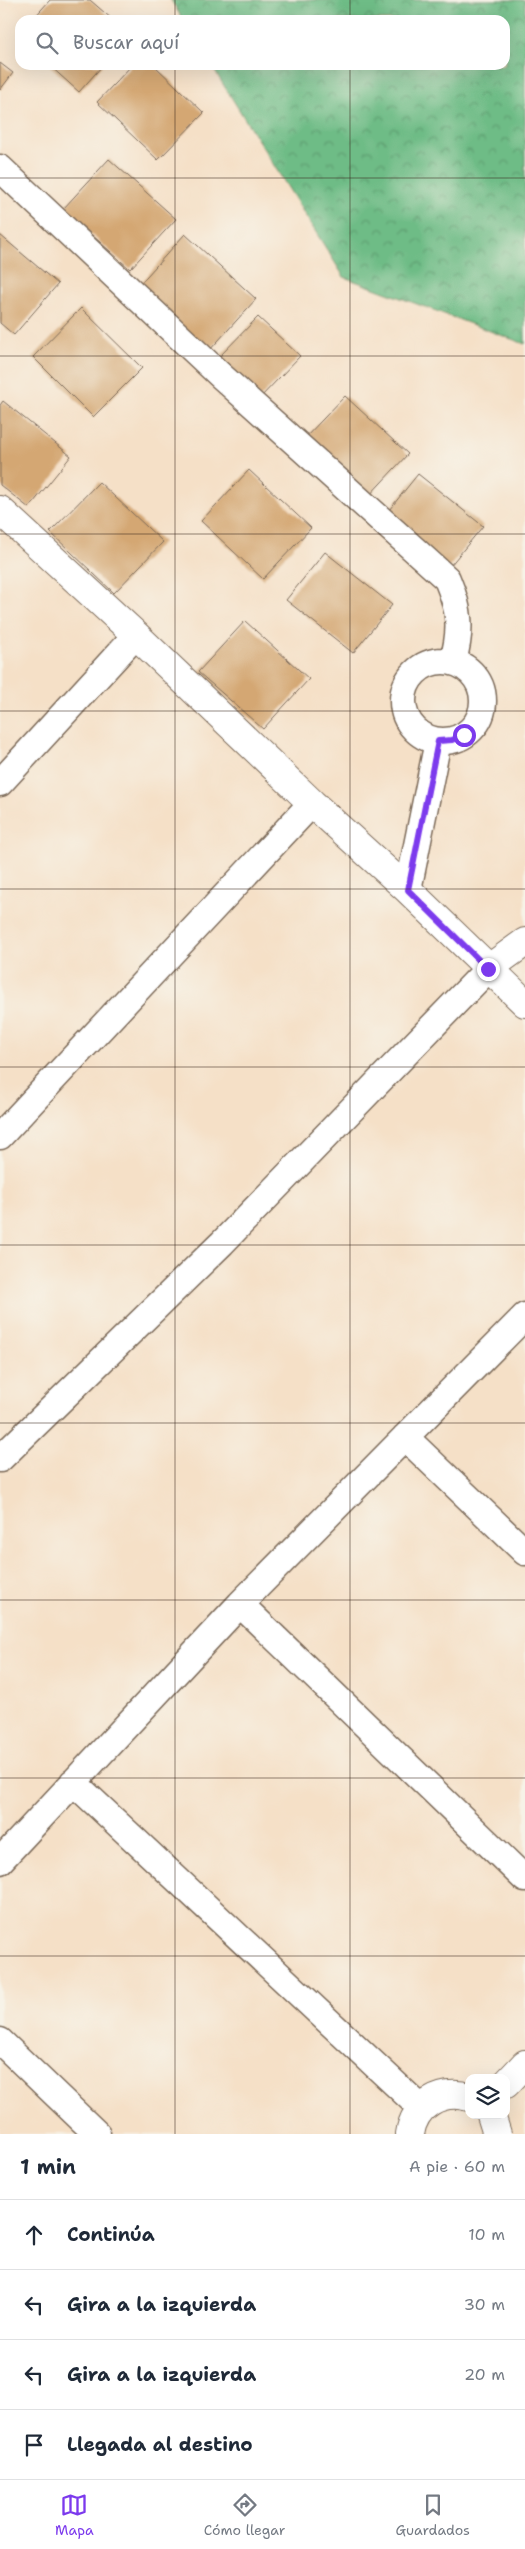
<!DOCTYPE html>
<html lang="es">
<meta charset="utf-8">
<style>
:root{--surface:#fff;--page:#f2f2f3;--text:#1f2937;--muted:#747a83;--line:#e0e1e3;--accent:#7c3aed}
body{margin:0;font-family:"Shantell Sans",sans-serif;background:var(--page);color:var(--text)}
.controls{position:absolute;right:15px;bottom:15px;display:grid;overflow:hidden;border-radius:10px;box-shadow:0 5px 20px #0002}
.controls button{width:45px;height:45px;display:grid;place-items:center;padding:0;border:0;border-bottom:1px solid var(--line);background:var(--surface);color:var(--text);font:25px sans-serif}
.stop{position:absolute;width:15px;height:15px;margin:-11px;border:4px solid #7c3aed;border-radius:50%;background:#fff}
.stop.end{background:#7c3aed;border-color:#fff;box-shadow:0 1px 5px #0008}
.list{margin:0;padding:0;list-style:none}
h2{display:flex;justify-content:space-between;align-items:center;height:65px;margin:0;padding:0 20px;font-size:21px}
h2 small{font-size:16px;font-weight:400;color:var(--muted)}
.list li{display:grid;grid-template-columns:32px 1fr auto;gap:15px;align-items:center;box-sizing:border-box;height:70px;padding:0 20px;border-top:1px solid var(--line)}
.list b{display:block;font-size:19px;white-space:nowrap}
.list em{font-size:16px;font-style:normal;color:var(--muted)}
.icon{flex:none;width:28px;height:28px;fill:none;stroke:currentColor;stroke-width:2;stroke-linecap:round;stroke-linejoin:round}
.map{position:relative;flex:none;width:525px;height:2134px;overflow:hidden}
.search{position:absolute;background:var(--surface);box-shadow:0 5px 20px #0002;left:15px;right:15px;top:15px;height:55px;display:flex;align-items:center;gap:12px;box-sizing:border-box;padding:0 18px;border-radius:15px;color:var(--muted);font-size:19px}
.sheet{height:345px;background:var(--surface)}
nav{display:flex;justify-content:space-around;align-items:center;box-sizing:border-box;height:70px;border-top:1px solid var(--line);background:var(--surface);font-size:14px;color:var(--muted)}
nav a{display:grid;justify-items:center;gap:2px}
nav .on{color:var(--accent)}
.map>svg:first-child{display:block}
.forest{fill:url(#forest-crowns);stroke:#547352}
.building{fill:#d4a773}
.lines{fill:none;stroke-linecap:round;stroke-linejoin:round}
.minor-casing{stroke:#7c6a59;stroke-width:29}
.tertiary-casing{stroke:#7c6a59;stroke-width:30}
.minor{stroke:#fff;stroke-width:26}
.tertiary{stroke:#fff;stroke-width:28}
.route{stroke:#7c3aed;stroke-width:6}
.grid{fill:none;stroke:#3b2a1e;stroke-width:1;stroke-opacity:0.55}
</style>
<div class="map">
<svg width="525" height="2134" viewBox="0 0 525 2134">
<defs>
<pattern id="forest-crowns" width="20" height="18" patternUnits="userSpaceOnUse" patternTransform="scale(1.25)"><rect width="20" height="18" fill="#6ebc86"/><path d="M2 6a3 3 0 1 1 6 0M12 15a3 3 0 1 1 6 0" fill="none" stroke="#5c996d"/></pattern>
</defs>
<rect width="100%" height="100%" fill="#f7f3e8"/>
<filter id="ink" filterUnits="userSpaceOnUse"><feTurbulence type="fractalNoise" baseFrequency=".02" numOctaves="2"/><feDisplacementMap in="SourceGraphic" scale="10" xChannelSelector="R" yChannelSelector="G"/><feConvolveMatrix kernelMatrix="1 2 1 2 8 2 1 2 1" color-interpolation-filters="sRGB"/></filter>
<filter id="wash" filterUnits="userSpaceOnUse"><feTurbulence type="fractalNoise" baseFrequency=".0096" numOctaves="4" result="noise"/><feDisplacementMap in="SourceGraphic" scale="20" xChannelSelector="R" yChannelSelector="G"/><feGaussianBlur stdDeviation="1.12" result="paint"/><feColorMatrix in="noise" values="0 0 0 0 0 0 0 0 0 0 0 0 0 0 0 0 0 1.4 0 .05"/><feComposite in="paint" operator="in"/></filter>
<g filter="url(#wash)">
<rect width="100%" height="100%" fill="#f5e0c7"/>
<!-- forest -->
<path class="forest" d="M 171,0 L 525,0 L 525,344 L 344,277 L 211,65 L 505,65 L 505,20 L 183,20 Z"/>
<g id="blocks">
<!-- building -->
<path class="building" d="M 50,0 L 90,0 L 113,20 L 32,20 Z
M 0,63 L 13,73 L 0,90 Z
M 49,65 L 103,65 L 79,92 Z
M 132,65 L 154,65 L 204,113 L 158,160 L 97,102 Z
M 109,159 L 176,219 L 130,269 L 63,209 Z
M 185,234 L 256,299 L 208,352 L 137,287 Z
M 0,235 L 58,284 L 14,335 L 0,323 Z
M 81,308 L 142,368 L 93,417 L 33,357 Z
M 258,317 L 300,356 L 259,399 L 217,359 Z
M 345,396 L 408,454 L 366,499 L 302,441 Z
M 3,401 L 71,456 L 29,508 L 0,485 L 0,405 Z
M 249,470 L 311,528 L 263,579 L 201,521 Z
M 418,474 L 483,526 L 445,572 L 381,520 Z
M 99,482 L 163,542 L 114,593 L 50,532 Z
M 325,552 L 392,605 L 353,653 L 286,600 Z
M 245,621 L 309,679 L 263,729 L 198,672 Z"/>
</g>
</g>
<g filter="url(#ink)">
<use href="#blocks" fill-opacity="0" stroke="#7c6a59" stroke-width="1"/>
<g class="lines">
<!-- minor casing -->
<g class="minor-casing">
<path id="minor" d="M 0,168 L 219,374 L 447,579 C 460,610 462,629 453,661
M403 701a40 40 0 1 1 80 0a40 40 0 1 1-80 0Z
M 0,783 L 136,635
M 408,890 L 438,741
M 0,1136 L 312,803
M 405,1437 L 525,1552
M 0,1459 L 222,1243 L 488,969
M 240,1604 L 525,1879
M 73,1782 L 421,2108
M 0,1861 L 240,1604 L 525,1316
M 0,2041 L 97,2134"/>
</g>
<!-- tertiary casing -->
<g class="tertiary-casing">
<path id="tertiary" d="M 0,510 L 136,635 L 312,803 L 408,890 L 525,1003
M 488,969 L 525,942
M 506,2084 L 525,2064
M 491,2115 L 497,2134
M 410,2134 C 414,2105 441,2089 469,2097"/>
</g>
<!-- minor -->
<use href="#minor" class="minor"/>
<!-- tertiary -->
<use href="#tertiary" class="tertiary"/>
</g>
</g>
<g class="lines" filter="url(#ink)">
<!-- route -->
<path class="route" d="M 464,735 L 452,740 L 438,741 L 408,890 L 488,969"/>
</g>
<!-- grid -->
<path class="grid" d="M 175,0 L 175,20M 350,0 L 350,20M 175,65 L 175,2134M 350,65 L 350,2134M 0,178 L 525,178M 0,356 L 525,356M 0,534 L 525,534M 0,711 L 525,711M 0,889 L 525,889M 0,1067 L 525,1067M 0,1245 L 525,1245M 0,1423 L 525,1423M 0,1600 L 525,1600M 0,1778 L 525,1778M 0,1956 L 525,1956"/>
</svg>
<div class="controls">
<button><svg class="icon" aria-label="layers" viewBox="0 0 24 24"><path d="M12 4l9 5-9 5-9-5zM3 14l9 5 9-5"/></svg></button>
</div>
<div class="stop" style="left:464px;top:735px"></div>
<div class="stop end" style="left:488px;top:969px"></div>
<div class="search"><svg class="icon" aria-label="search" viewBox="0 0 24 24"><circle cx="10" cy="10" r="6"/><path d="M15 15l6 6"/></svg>Buscar aquí</div>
</div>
<section class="sheet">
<h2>1 min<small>A pie · 60 m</small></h2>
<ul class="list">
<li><svg class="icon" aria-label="ahead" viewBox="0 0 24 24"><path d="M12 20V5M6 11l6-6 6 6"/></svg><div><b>Continúa</b></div><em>10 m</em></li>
<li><svg class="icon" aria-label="left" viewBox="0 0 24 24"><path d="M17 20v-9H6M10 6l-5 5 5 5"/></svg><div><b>Gira a la izquierda</b></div><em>30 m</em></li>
<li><svg class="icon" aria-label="left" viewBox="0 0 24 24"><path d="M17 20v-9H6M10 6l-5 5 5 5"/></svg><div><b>Gira a la izquierda</b></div><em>20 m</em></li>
<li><svg class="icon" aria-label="arrive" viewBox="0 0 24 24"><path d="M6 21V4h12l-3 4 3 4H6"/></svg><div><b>Llegada al destino</b></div></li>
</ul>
</section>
<nav>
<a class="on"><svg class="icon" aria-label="map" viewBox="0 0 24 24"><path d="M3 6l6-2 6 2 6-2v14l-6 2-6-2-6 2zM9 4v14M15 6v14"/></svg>Mapa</a>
<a><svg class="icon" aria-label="directions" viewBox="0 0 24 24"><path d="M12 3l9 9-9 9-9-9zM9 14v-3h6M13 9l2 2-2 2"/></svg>Cómo llegar</a>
<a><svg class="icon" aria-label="saved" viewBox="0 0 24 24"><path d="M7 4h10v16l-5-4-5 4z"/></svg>Guardados</a>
</nav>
